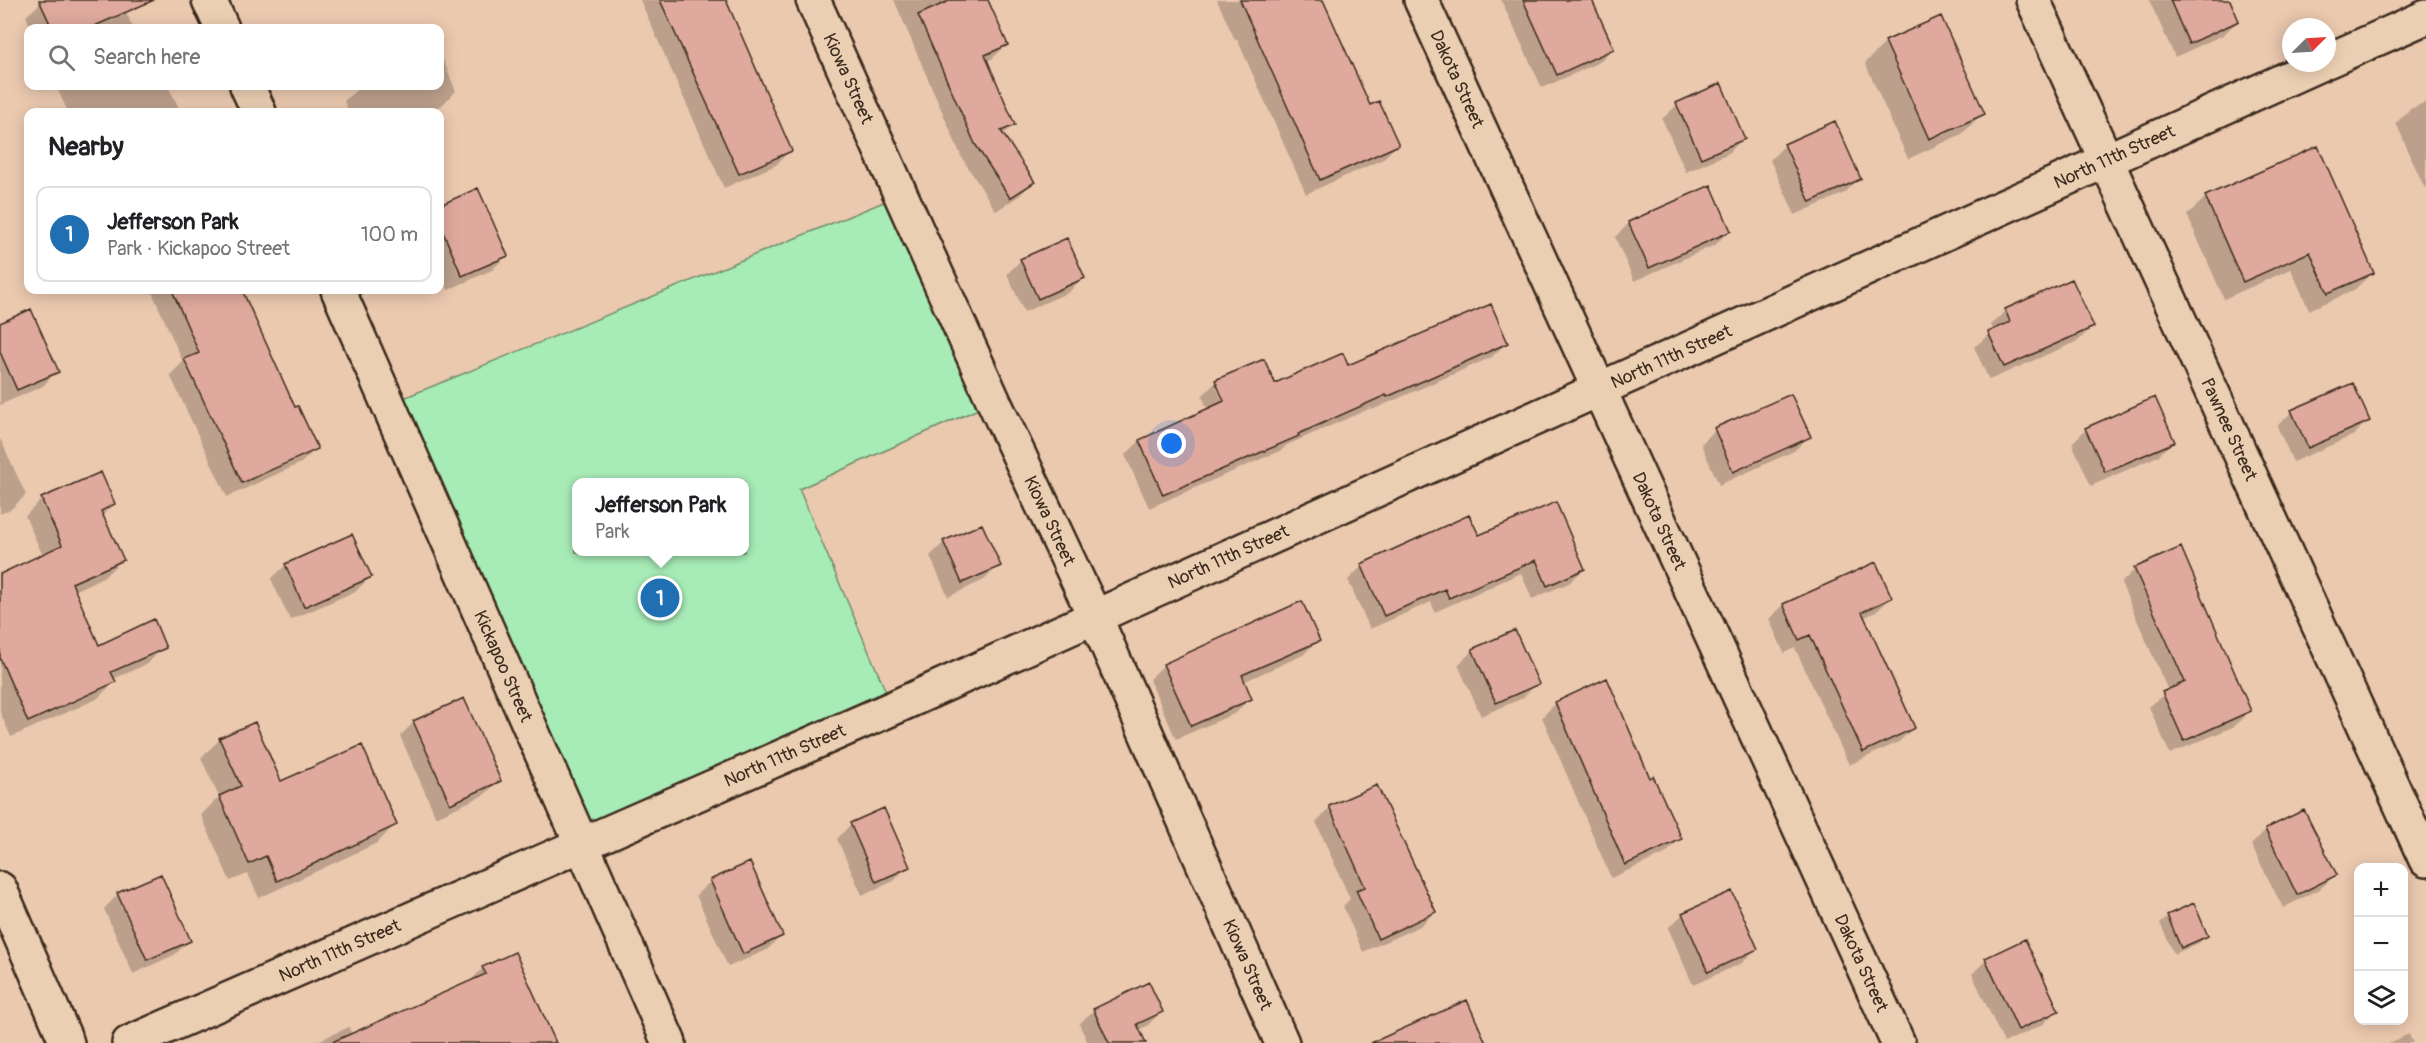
<!DOCTYPE html>
<meta charset="utf-8">
<style>
:root{--surface:#fff;--page:#f2f2f2;--text:#202124;--muted:#757577;--line:#e0e0e0;--accent:#1f6fb2}
body{margin:0;font-family:Pangolin,sans-serif;background:var(--page);color:var(--text)}
.controls{position:absolute;right:18px;bottom:18px;display:grid;overflow:hidden;border-radius:12px;box-shadow:0 3px 15px #0003}
.controls button{width:54px;height:54px;display:grid;place-items:center;padding:0;border:0;border-bottom:2px solid var(--line);background:var(--surface);color:var(--text);font:30px sans-serif}
.compass{position:absolute;left:2282px;top:18px;width:54px;height:54px;border-radius:50%;background:var(--surface);box-shadow:0 3px 15px #0003;rotate:66deg}
.you{position:absolute;left:1172px;top:444px;width:21px;height:21px;margin:-15px;border:4px solid #fff;border-radius:50%;background:#1a73e8;box-shadow:0 0 0 9px #1a73e833}
.badge{display:grid;place-items:center;width:39px;height:39px;border-radius:50%;background:var(--accent);color:#fff;font-size:20px;font-weight:700}
.pin{position:absolute;translate:-50% -50%;border:3px solid #fff;box-shadow:0 2px 6px #0006}
.popup{position:absolute;left:572px;top:478px;width:177px;height:78px;box-sizing:border-box;display:grid;place-content:center;border-radius:12px;background:var(--surface);filter:drop-shadow(0 2px 4px #0005);font-size:20px;white-space:nowrap;color:var(--muted)}
.popup b{font-size:22px;color:var(--text)}
.popup::after{content:'';position:absolute;left:50%;top:100%;margin-left:-12px;border:12px solid transparent;border-top-color:var(--surface)}
.list{margin:0;padding:0;list-style:none}
h2{display:flex;justify-content:space-between;align-items:center;height:78px;margin:0;padding:0 24px;font-size:26px}
h2 small{font-size:20px;font-weight:400;color:var(--muted)}
.list li{display:grid;grid-template-columns:39px 1fr auto;gap:18px;align-items:center;box-sizing:border-box;height:96px;margin:0 12px 12px;padding:0 12px;border:2px solid var(--line);border-radius:12px}
.list b{display:block;font-size:22px;white-space:nowrap}
.list p{margin:0;font-size:20px;white-space:nowrap;color:var(--muted)}
.list em{font-size:20px;font-style:normal;color:var(--muted)}
.icon{flex:none;width:33px;height:33px;fill:none;stroke:currentColor;stroke-width:2;stroke-linecap:round;stroke-linejoin:round}
.map{position:relative;flex:none;width:2426px;height:1043px;overflow:hidden}
.search{position:absolute;background:var(--surface);box-shadow:0 3px 15px #0003;left:24px;top:24px;width:420px;height:66px;display:flex;align-items:center;gap:15px;box-sizing:border-box;padding:0 21px;border-radius:12px;color:var(--muted);font-size:22px}
.panel{position:absolute;background:var(--surface);box-shadow:0 3px 15px #0003;left:24px;top:108px;width:420px;height:186px;border-radius:12px}
.map>svg:first-child{display:block}
.green{fill:#a7ecb7;stroke:#718b6a;stroke-width:1.5;fill-rule:evenodd}
.shadow{fill:#0003;fill-rule:evenodd}
.building{fill:#e0a99d;stroke:#3b2a1e;stroke-width:1.5}
.lines{fill:none;stroke-linecap:round;stroke-linejoin:round}
.minor-casing{stroke:#3b2a1e;stroke-width:38}
.minor{stroke:#ebcfb2;stroke-width:33}
.labels{text-anchor:middle;stroke-width:4.5;stroke-linejoin:round;paint-order:stroke}
.street-label{font-size:18px;fill:#3b2a1e;stroke:#ebcfb2}
</style>
<div class="map">
<svg width="2426" height="1043" viewBox="0 0 2426 1043">
<rect width="100%" height="100%" fill="#ebc9af"/>
<filter id="ink" filterUnits="userSpaceOnUse"><feTurbulence type="fractalNoise" baseFrequency=".0167" numOctaves="2"/><feDisplacementMap in="SourceGraphic" scale="12" xChannelSelector="R" yChannelSelector="G"/><feConvolveMatrix kernelMatrix="1 2 1 2 8 2 1 2 1" color-interpolation-filters="sRGB"/></filter>
<g filter="url(#ink)">
<!-- green -->
<path class="green" d="M 901,195 L 994,402 L 799,489 L 893,708 L 581,846 L 389,404 ZM 576,482 L 744,482 L 744,552 L 576,552 Z"/>
<!-- shadow -->
<path class="shadow" d="M 44,0 L 121,0 L 133,28 L 31,28 L 26,16 Z
M 640,0 L 719,0 L 790,150 L 776,165 L 724,188 Z
M 894,0 L 987,0 L 1006,45 L 993,58 L 986,62 L 1014,124 L 1002,136 L 1033,182 L 1019,196 L 996,211 L 962,158 Z
M 1217,0 L 1317,0 L 1369,107 L 1397,145 L 1383,159 L 1306,194 L 1237,39 L 1235,40 Z
M 1501,0 L 1566,0 L 1612,49 L 1598,63 L 1542,88 Z
M 2149,0 L 2228,0 L 2238,21 L 2223,35 L 2175,57 Z
M 1886,42 L 1983,113 L 1962,134 L 1908,159 L 1865,63 Z
M 440,53 L 456,91 L 442,105 L 425,112 L 349,112 L 344,101 L 361,86 L 440,86 Z
M 56,86 L 168,86 L 181,112 L 68,112 Z
M 2426,102 L 2426,189 L 2425,189 L 2396,123 L 2410,109 Z
M 1677,105 L 1743,138 L 1729,153 L 1686,172 L 1662,119 Z
M 1785,145 L 1859,178 L 1845,193 L 1795,215 L 1770,160 Z
M 477,190 L 506,256 L 492,270 L 448,290 L 440,271 L 440,207 Z
M 2206,197 L 2372,273 L 2353,291 L 2309,310 L 2291,269 L 2224,299 L 2187,215 Z
M 1629,223 L 1730,230 L 1715,245 L 1634,281 L 1615,237 Z
M 1021,260 L 1083,277 L 1069,292 L 1024,312 L 1007,274 Z
M 151,290 L 241,290 L 294,409 L 316,449 L 301,463 L 227,497 L 170,375 L 183,362 Z
M 2006,310 L 2092,327 L 2078,341 L 1989,380 L 1974,347 L 1994,331 L 1991,325 Z
M 0,325 L 57,371 L 43,386 L 0,405 Z
M 1506,343 L 1492,357 L 1372,410 L 1371,408 L 1287,445 L 1282,450 L 1149,508 L 1125,455 L 1140,441 L 1208,410 L 1202,396 L 1216,382 L 1274,385 L 1347,367 ZM 1216,386 L 1219,386 L 1229,408 L 1226,409 Z
M 2292,412 L 2368,420 L 2354,435 L 2293,462 L 2277,426 Z
M 2086,429 L 2173,441 L 2158,456 L 2091,486 L 2072,443 Z
M 1715,430 L 1809,437 L 1794,451 L 1719,485 L 1701,444 Z
M 0,438 L 26,495 L 11,509 L 0,514 Z
M 42,499 L 113,504 L 102,516 L 122,560 L 105,576 L 74,591 L 99,647 L 164,647 L 147,664 L 113,679 L 114,682 L 97,699 L 11,737 L 0,712 L 0,575 L 43,556 L 25,516 Z
M 1478,537 L 1584,569 L 1569,583 L 1532,599 L 1521,573 L 1435,612 L 1431,602 L 1370,629 L 1348,580 L 1362,566 Z
M 944,542 L 999,566 L 984,580 L 948,597 L 930,556 Z
M 286,565 L 370,577 L 356,591 L 290,620 L 271,579 Z
M 2135,569 L 2249,711 L 2235,726 L 2170,754 L 2149,707 L 2168,691 L 2121,583 Z
M 1891,598 L 1876,612 L 1863,618 L 1914,727 L 1899,742 L 1849,765 L 1795,648 L 1784,653 L 1769,619 L 1783,605 Z
M 1318,640 L 1303,655 L 1243,682 L 1250,698 L 1236,713 L 1176,739 L 1149,679 L 1164,665 Z
M 1473,650 L 1537,683 L 1523,698 L 1481,716 L 1458,665 Z
M 1556,703 L 1649,780 L 1680,839 L 1665,854 L 1611,878 L 1542,717 Z
M 414,722 L 499,781 L 484,795 L 436,817 L 400,736 Z
M 220,739 L 281,783 L 395,825 L 377,843 L 259,898 L 248,874 L 230,881 L 201,815 L 219,797 L 201,758 Z
M 1330,808 L 1435,912 L 1420,926 L 1363,952 L 1343,906 L 1350,899 L 1316,822 Z
M 2303,812 L 2335,875 L 2320,889 L 2283,908 L 2251,845 L 2266,830 Z
M 851,824 L 908,866 L 894,881 L 862,895 L 837,839 Z
M 711,881 L 781,936 L 767,950 L 728,967 L 696,895 Z
M 118,894 L 189,941 L 174,955 L 133,974 L 104,909 Z
M 2193,905 L 2206,936 L 2199,943 L 2174,954 L 2160,923 L 2167,917 Z
M 1683,914 L 1756,949 L 1742,963 L 1693,985 L 1668,928 Z
M 1986,960 L 2057,1011 L 2042,1025 L 2004,1043 L 1972,974 Z
M 483,968 L 549,1043 L 313,1043 L 349,1027 L 352,1035 L 468,983 Z
M 1094,1010 L 1161,1012 L 1147,1026 L 1138,1030 L 1144,1043 L 1088,1043 L 1079,1024 Z
M 2409,1034 L 2413,1043 L 2389,1043 Z"/>
<!-- building -->
<path class="building" d="M 39,0 L 154,0 L 90,28 L 52,28 Z
M 660,0 L 726,0 L 792,151 L 739,174 Z
M 951,0 L 988,0 L 1008,45 L 985,55 L 1015,125 L 1001,131 L 1035,182 L 1010,198 L 975,144 L 918,15 Z
M 1240,0 L 1323,0 L 1370,105 L 1379,101 L 1399,145 L 1320,180 Z
M 1523,0 L 1592,0 L 1614,49 L 1557,75 Z
M 2170,0 L 2230,0 L 2239,21 L 2189,44 Z
M 1941,16 L 1985,114 L 1929,139 L 1885,41 Z
M 1721,83 L 1745,139 L 1701,158 L 1676,103 Z
M 1835,121 L 1861,179 L 1810,202 L 1784,144 Z
M 2318,146 L 2374,273 L 2328,293 L 2310,252 L 2243,282 L 2205,196 Z
M 1711,185 L 1731,231 L 1649,268 L 1628,222 Z
M 478,188 L 508,256 L 462,276 L 440,225 L 440,205 Z
M 1067,238 L 1085,278 L 1038,299 L 1020,259 Z
M 2072,279 L 2094,327 L 2004,367 L 1988,332 L 2010,322 L 2005,309 Z
M 172,290 L 242,290 L 295,407 L 298,406 L 318,449 L 242,483 L 184,359 L 199,353 Z
M 1491,304 L 1508,343 L 1387,397 L 1386,395 L 1298,434 L 1299,436 L 1163,495 L 1139,440 L 1224,401 L 1215,380 L 1264,359 L 1275,383 L 1343,353 L 1348,365 Z
M 31,309 L 59,372 L 17,390 L 0,352 L 0,323 Z
M 2353,383 L 2370,421 L 2308,448 L 2291,410 Z
M 1791,394 L 1811,437 L 1733,472 L 1714,428 Z
M 2155,397 L 2175,442 L 2105,472 L 2085,428 Z
M 101,472 L 115,504 L 101,511 L 124,560 L 72,583 L 99,645 L 154,619 L 166,648 L 111,672 L 116,682 L 28,722 L 0,658 L 0,574 L 62,545 L 41,498 Z
M 1556,502 L 1585,569 L 1547,586 L 1536,560 L 1449,598 L 1445,589 L 1384,616 L 1361,564 L 1469,515 L 1479,535 Z
M 982,524 L 1001,566 L 962,583 L 943,541 Z
M 352,534 L 372,577 L 304,607 L 285,564 Z
M 2181,547 L 2251,711 L 2184,741 L 2162,692 L 2185,682 L 2134,568 Z
M 1876,562 L 1892,598 L 1862,612 L 1915,728 L 1863,752 L 1810,635 L 1799,640 L 1783,604 Z
M 1302,601 L 1320,641 L 1242,675 L 1252,699 L 1191,726 L 1163,664 Z
M 1515,630 L 1539,684 L 1496,703 L 1472,649 Z
M 1607,678 L 1650,778 L 1653,776 L 1682,839 L 1625,865 L 1555,702 Z
M 464,698 L 501,781 L 450,804 L 413,721 Z
M 255,722 L 281,781 L 362,745 L 397,825 L 277,881 L 266,856 L 249,864 L 219,796 L 241,786 L 219,738 Z
M 1377,785 L 1436,912 L 1378,939 L 1356,890 L 1365,887 L 1329,806 Z
M 884,808 L 910,867 L 876,882 L 850,823 Z
M 2304,810 L 2337,875 L 2297,895 L 2265,829 Z
M 750,862 L 783,936 L 743,954 L 710,880 Z
M 161,874 L 191,941 L 147,960 L 117,893 Z
M 1732,891 L 1758,949 L 1708,972 L 1682,913 Z
M 2194,903 L 2208,936 L 2181,948 L 2167,915 Z
M 2025,939 L 2059,1011 L 2018,1030 L 1985,958 Z
M 515,952 L 556,1043 L 330,1043 L 486,974 L 482,967 Z
M 1149,982 L 1163,1012 L 1137,1024 L 1146,1043 L 1109,1043 L 1093,1009 Z
M 1467,1000 L 1486,1043 L 1371,1043 Z"/>
<g class="lines">
<!-- minor casing -->
<g class="minor-casing">
<g id="minor">
<path d="M 209,0 L 222,28"/>
<path id="s1" d="M 813,0 L 994,402 L 1095,617 L 1282,1043"/>
<path id="s2" d="M 1421,0 L 1898,1043"/>
<path id="s3" d="M 2033,0 L 2426,860"/>
<path d="M 2327,61 L 2426,17"/>
<path d="M 247,86 L 259,112"/>
<path id="s4" d="M 338,290 L 669,1043"/>
<path d="M 0,889 L 67,1043"/>
<path id="s5" d="M 129,1043 L 893,708 L 2322,63"/>
</g>
</g>
<!-- minor -->
<use href="#minor" class="minor"/>
</g>
</g>
<g class="labels">
<!-- street labels -->
<g class="street-label">
<text dy="6" stroke="none"><textPath href="#s1" startOffset="86">Kiowa Street</textPath></text>
<text dy="6" stroke="none"><textPath href="#s2" startOffset="87">Dakota Street</textPath></text>
<text dy="6" stroke="none"><textPath href="#s5" startOffset="2174">North 11th Street</textPath></text>
<text dy="6" stroke="none"><textPath href="#s5" startOffset="1688">North 11th Street</textPath></text>
<text dy="6" stroke="none"><textPath href="#s3" startOffset="472">Pawnee Street</textPath></text>
<text dy="6" stroke="none"><textPath href="#s1" startOffset="572">Kiowa Street</textPath></text>
<text dy="6" stroke="none"><textPath href="#s2" startOffset="573">Dakota Street</textPath></text>
<text dy="6" stroke="none"><textPath href="#s5" startOffset="1202">North 11th Street</textPath></text>
<text dy="6" stroke="none"><textPath href="#s4" startOffset="411">Kickapoo Street</textPath></text>
<text dy="6" stroke="none"><textPath href="#s5" startOffset="716">North 11th Street</textPath></text>
<text dy="6" stroke="none"><textPath href="#s5" startOffset="230">North 11th Street</textPath></text>
<text dy="6" stroke="none"><textPath href="#s2" startOffset="1059">Dakota Street</textPath></text>
<text dy="6" stroke="none"><textPath href="#s1" startOffset="1058">Kiowa Street</textPath></text>
</g>
</g>
</svg>
<div class="controls">
<button>+</button>
<button>−</button>
<button><svg class="icon" aria-label="layers" viewBox="0 0 24 24"><path d="M12 4l9 5-9 5-9-5zM3 14l9 5 9-5"/></svg></button>
</div>
<svg class="compass" viewBox="-18 -18 36 36"><path d="M0-13l5 13h-10z" fill="#e53935"/><path d="M0 13l5-13h-10z" fill="#757577"/></svg>
<div class="you"></div>
<div class="pin badge" style="left:660px;top:598px">1</div>
<div class="popup"><b>Jefferson Park</b>Park</div>
<div class="search"><svg class="icon" aria-label="search" viewBox="0 0 24 24"><circle cx="10" cy="10" r="6"/><path d="M15 15l6 6"/></svg>Search here</div>
<section class="panel">
<h2>Nearby<small></small></h2>
<ul class="list">
<li><span class="badge">1</span><div><b>Jefferson Park</b><p>Park · Kickapoo Street</p></div><em>100 m</em></li>
</ul>
</section>
</div>
